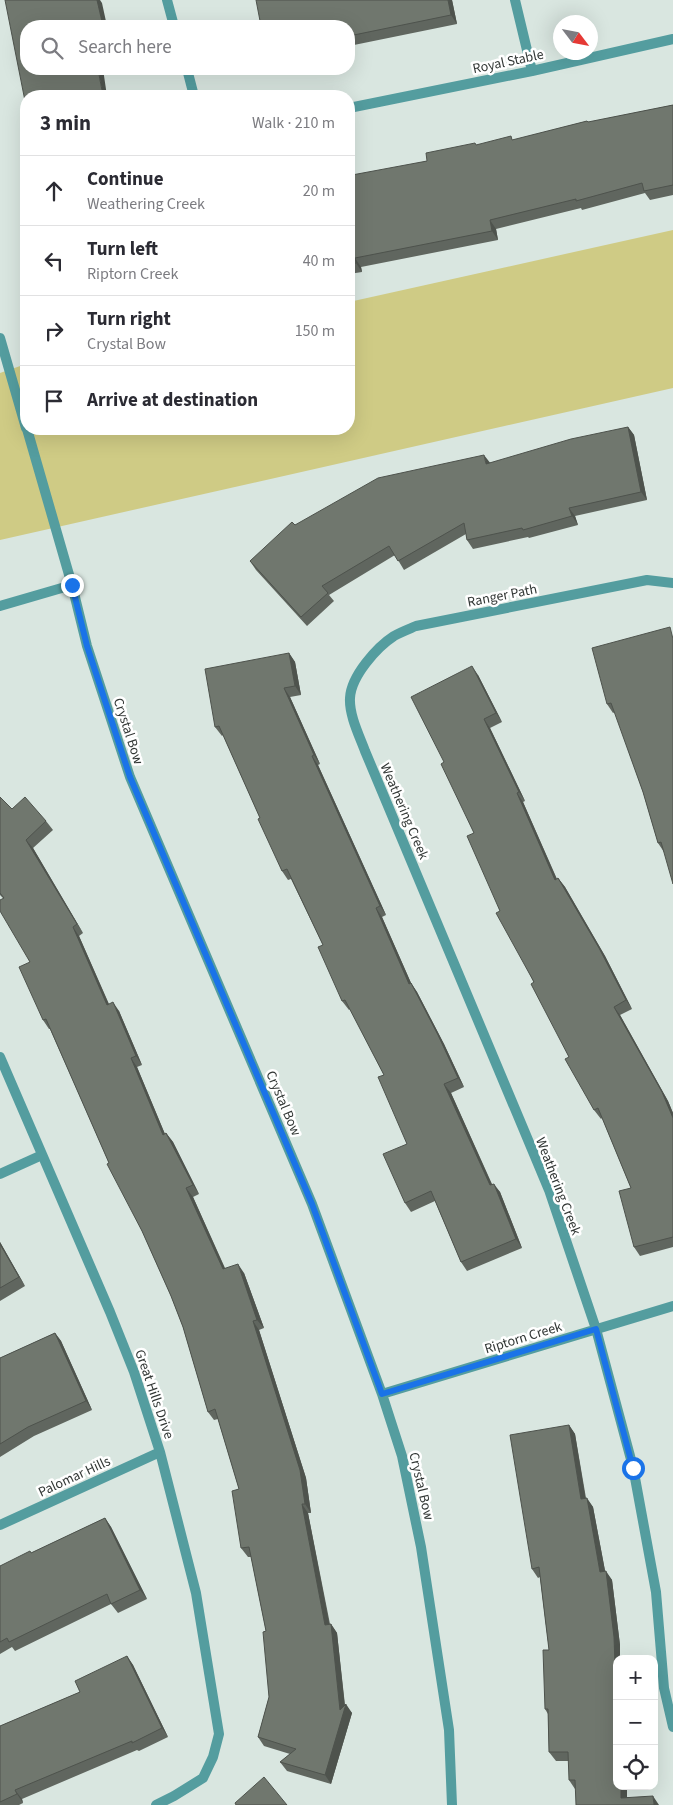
<!DOCTYPE html>
<meta charset="utf-8">
<style>
:root{--surface:#fff;--page:#f2f2f3;--text:#2b2b33;--muted:#7c7c81;--line:#e1e1e2}
body{margin:0;font-family:"Source Sans 3",sans-serif;background:var(--page);color:var(--text)}
.controls{position:absolute;right:15px;bottom:15px;display:grid;overflow:hidden;border-radius:10px;box-shadow:0 5px 20px #0002}
.controls button{width:45px;height:45px;display:grid;place-items:center;padding:0;border:0;border-bottom:1px solid var(--line);background:var(--surface);color:var(--text);font:25px sans-serif}
.compass{position:absolute;left:553px;top:15px;width:45px;height:45px;border-radius:50%;background:var(--surface);box-shadow:0 5px 20px #0002;rotate:122deg}
.stop{position:absolute;width:15px;height:15px;margin:-11px;border:4px solid #1a73e8;border-radius:50%;background:#fff}
.stop.end{background:#1a73e8;border-color:#fff;box-shadow:0 1px 5px #0008}
.list{margin:0;padding:0;list-style:none}
h2{display:flex;justify-content:space-between;align-items:center;height:65px;margin:0;padding:0 20px;font-size:21px}
h2 small{font-size:16px;font-weight:400;color:var(--muted)}
.list li{display:grid;grid-template-columns:32px 1fr auto;gap:15px;align-items:center;box-sizing:border-box;height:70px;padding:0 20px;border-top:1px solid var(--line)}
.list b{display:block;font-size:19px;white-space:nowrap}
.list p{margin:0;font-size:16px;white-space:nowrap;color:var(--muted)}
.list em{font-size:16px;font-style:normal;color:var(--muted)}
.icon{flex:none;width:28px;height:28px;fill:none;stroke:currentColor;stroke-width:2;stroke-linecap:round;stroke-linejoin:round}
.map{position:relative;flex:none;width:673px;height:1805px;overflow:hidden}
.search{position:absolute;background:var(--surface);box-shadow:0 5px 20px #0002;left:20px;top:20px;width:335px;height:55px;display:flex;align-items:center;gap:12px;box-sizing:border-box;padding:0 18px;border-radius:20px;color:var(--muted);font-size:19px}
.panel{position:absolute;background:var(--surface);box-shadow:0 5px 20px #0002;left:20px;top:90px;width:335px;height:345px;border-radius:20px}
.map>svg:first-child{display:block}
.green{fill:#cfcb85}
.lines{fill:none;stroke-linecap:round;stroke-linejoin:round}
.street{stroke:#549d9f;stroke-width:10}
.wall{fill:#60665f}
.shaded-wall{fill:#4e534d}
.building{fill:#70776e;stroke:#4e534d}
.route{stroke:#1a73e8;stroke-width:6}
.labels{text-anchor:middle;stroke-width:5;stroke-linejoin:round;paint-order:stroke}
.street-label{font-size:14px;fill:#323735;stroke:#fff}
</style>
<div class="map">
<svg width="673" height="1805" viewBox="0 0 673 1805">
<rect width="100%" height="100%" fill="#d9e6e0"/>
<!-- green -->
<path class="green" d="M 673,230 L 673,388 L 0,540 L 0,373 L 26,364 L 26,429 L 349,429 L 349,302 Z"/>
<g class="lines">
<!-- street -->
<path class="street" d="M 167,0 L 174,26
M 515,0 L 532,71
M 187,69 L 194,96
M 349,108 L 532,71 L 673,39
M 0,338 L 26,428
M 27,429 L 72,585 L 87,646 L 130,777 L 312,1204 L 382,1394 L 402,1456 L 421,1547 L 449,1730 L 452,1805
M 673,583 L 647,580 L 416,626 C 409,629 401,632 394,636 C 377,647 351,676 350,698 C 349,715 359,735 365,751 L 549,1190 L 596,1329 L 633,1467 L 656,1592 L 664,1688 L 673,1727
M 0,606 L 72,585
M 0,1057 L 110,1312 L 134,1372 L 160,1452 L 196,1593 L 219,1734 L 213,1757 L 203,1778 L 174,1796 L 156,1805
M 0,1174 L 42,1155
M 382,1394 L 673,1306
M 0,1525 L 160,1452"/>
</g>
<!-- wall -->
<path class="wall" d="M 256,0 L 452,0 L 457,24 L 349,46 L 349,26 Z
M 673,105 L 673,195 L 650,200 L 645,193 L 582,210 L 581,208 L 496,229 L 498,240 L 361,267 L 362,272 L 349,274 L 349,178 L 427,161 L 477,145 L 514,140 L 587,121 L 589,122 Z
M 628,427 L 634,435 L 647,500 L 575,516 L 578,525 L 529,538 L 528,537 L 473,549 L 467,540 L 466,534 L 404,570 L 395,555 L 329,595 L 334,601 L 307,626 L 256,570 L 250,561 L 295,525 L 490,463 Z
M 670,627 L 664,852 L 658,843 L 643,792 L 615,712 L 613,713 L 607,704 Z
M 289,653 L 295,662 L 301,695 L 290,697 L 320,764 L 318,765 L 386,915 L 382,917 L 411,983 L 417,992 L 444,1044 L 464,1087 L 451,1093 L 492,1184 L 500,1192 L 522,1248 L 467,1271 L 461,1262 L 435,1201 L 411,1212 L 405,1203 L 407,1144 L 384,1075 L 350,1009 L 349,1010 L 342,1001 L 323,945 L 291,879 L 288,880 L 282,871 L 260,818 L 223,735 L 222,736 L 215,727 Z
M 478,675 L 502,722 L 490,728 L 525,801 L 523,802 L 557,879 L 558,878 L 565,887 L 605,956 L 632,1009 L 620,1015 L 668,1101 L 673,1113 L 673,1247 L 640,1256 L 634,1247 L 631,1188 L 602,1118 L 601,1119 L 594,1110 L 500,911 L 474,833 L 444,762 Z
M 0,797 L 12,809 L 46,821 L 53,830 L 33,848 L 83,933 L 79,936 L 109,1004 L 119,1011 L 142,1065 L 137,1067 L 165,1134 L 166,1133 L 173,1142 L 199,1194 L 193,1197 L 225,1268 L 244,1273 L 264,1328 L 259,1330 L 306,1478 L 311,1513 L 308,1513 L 330,1624 L 331,1624 L 337,1633 L 345,1705 L 352,1713 L 331,1784 L 287,1771 L 280,1762 L 290,1754 L 264,1746 L 258,1737 L 269,1697 L 266,1631 L 251,1557 L 248,1557 L 241,1548 L 239,1489 L 218,1419 L 214,1420 L 208,1412 L 183,1327 L 171,1296 L 142,1231 L 109,1163 L 74,1083 L 50,1029 L 49,1029 L 43,1020 L 30,962 L 3,898 L 0,895 Z
M 0,1242 L 25,1286 L 0,1301 Z
M 55,1333 L 61,1341 L 92,1410 L 34,1436 L 0,1457 L 0,1358 Z
M 569,1425 L 575,1434 L 586,1498 L 593,1507 L 605,1571 L 612,1580 L 620,1645 L 620,1659 L 617,1659 L 617,1786 L 627,1786 L 627,1797 L 659,1805 L 575,1789 L 569,1780 L 569,1761 L 556,1761 L 549,1752 L 548,1714 L 545,1709 L 549,1650 L 540,1577 L 538,1578 L 532,1569 Z
M 105,1518 L 111,1527 L 147,1599 L 118,1613 L 111,1604 L 15,1651 L 12,1647 L 0,1654 L 0,1566 L 31,1553 Z
M 127,1656 L 133,1665 L 168,1737 L 139,1751 L 137,1750 L 22,1799 L 23,1803 L 19,1805 L 0,1805 L 0,1726 L 80,1692 Z"/>
<!-- shaded-wall -->
<path class="shaded-wall" d="M 96,0 L 100,0 L 102,3 L 107,26 L 103,26 Z
M 448,0 L 452,0 L 457,24 L 451,15 Z
M 98,69 L 103,69 L 107,96 L 103,96 Z
M 490,220 L 496,229 L 498,240 L 492,231 Z
M 355,258 L 361,267 L 362,272 L 356,263 Z
M 628,427 L 634,435 L 647,500 L 641,492 Z
M 484,455 L 491,464 L 486,464 Z
M 569,508 L 575,516 L 578,525 L 572,516 Z
M 289,653 L 295,662 L 301,695 L 295,686 Z
M 472,666 L 478,675 L 502,722 L 496,713 Z
M 284,688 L 290,697 L 320,764 L 314,755 Z
M 484,719 L 490,728 L 525,801 L 519,792 Z
M 312,756 L 318,765 L 386,915 L 380,906 Z
M 517,793 L 523,802 L 561,889 L 555,880 Z
M 26,840 L 33,848 L 83,933 L 77,924 Z
M 558,878 L 565,887 L 605,956 L 632,1009 L 626,1000 Z
M 376,908 L 382,917 L 411,983 L 417,992 L 444,1044 L 464,1087 L 458,1078 L 409,984 Z
M 73,927 L 79,936 L 113,1014 L 107,1005 Z
M 113,1002 L 119,1011 L 142,1065 L 136,1056 Z
M 614,1007 L 620,1015 L 668,1101 L 673,1113 L 673,1118 Z
M 131,1058 L 137,1067 L 169,1144 L 163,1135 Z
M 444,1084 L 451,1093 L 496,1194 L 490,1185 Z
M 166,1133 L 173,1142 L 199,1194 L 193,1185 Z
M 494,1184 L 500,1192 L 522,1248 L 516,1239 Z
M 186,1188 L 193,1197 L 229,1278 L 223,1269 Z
M 0,1242 L 25,1286 L 19,1277 L 0,1244 Z
M 238,1264 L 244,1273 L 264,1328 L 257,1320 Z
M 253,1321 L 259,1330 L 306,1478 L 311,1513 L 305,1504 Z
M 55,1333 L 61,1341 L 92,1410 L 86,1401 Z
M 569,1425 L 575,1434 L 587,1508 L 581,1499 Z
M 587,1498 L 593,1507 L 607,1581 L 600,1572 Z
M 302,1504 L 308,1513 L 331,1633 L 325,1625 Z
M 105,1518 L 111,1527 L 147,1599 L 140,1590 Z
M 606,1571 L 612,1580 L 620,1645 L 620,1659 L 617,1659 L 617,1721 Z
M 331,1624 L 337,1633 L 345,1708 L 346,1704 L 352,1713 L 331,1784 L 325,1775 L 340,1710 Z
M 127,1656 L 133,1665 L 168,1737 L 162,1728 Z
M 621,1786 L 627,1786 L 627,1805 L 621,1798 Z
M 15,1790 L 22,1799 L 23,1803 L 17,1794 Z
M 653,1796 L 659,1805 L 654,1805 Z"/>
<!-- building -->
<path class="building" d="M 5,0 L 97,0 L 103,26 L 26,26 L 26,69 L 98,69 L 103,96 L 26,96 L 26,106 Z
M 256,0 L 448,0 L 451,15 L 349,36 L 349,26 L 261,26 Z
M 673,105 L 673,185 L 644,191 L 642,183 L 576,201 L 576,199 L 490,220 L 492,231 L 355,258 L 356,263 L 349,264 L 349,178 L 352,178 L 352,175 L 427,161 L 426,153 L 475,143 L 476,145 L 511,136 L 512,140 L 587,121 L 588,122 Z
M 628,427 L 641,492 L 569,508 L 572,516 L 523,530 L 522,528 L 467,540 L 464,523 L 398,561 L 389,546 L 322,586 L 328,593 L 301,617 L 250,561 L 292,522 L 295,525 L 378,478 L 484,455 L 486,464 L 571,439 Z
M 670,627 L 673,639 L 673,884 L 661,842 L 658,843 L 643,792 L 611,703 L 607,704 L 592,648 Z
M 289,653 L 295,686 L 284,688 L 314,755 L 312,756 L 380,906 L 376,908 L 409,984 L 411,983 L 438,1035 L 458,1078 L 444,1084 L 490,1185 L 494,1184 L 516,1239 L 461,1262 L 431,1191 L 405,1203 L 383,1154 L 407,1144 L 378,1077 L 384,1075 L 345,1000 L 342,1001 L 318,947 L 323,945 L 287,869 L 282,871 L 258,819 L 260,818 L 219,726 L 215,727 L 205,669 Z
M 472,666 L 496,713 L 484,719 L 519,792 L 517,793 L 555,880 L 558,878 L 599,948 L 626,1000 L 614,1007 L 662,1092 L 673,1118 L 673,1237 L 634,1247 L 619,1191 L 631,1188 L 598,1108 L 594,1110 L 565,1059 L 569,1057 L 531,984 L 534,982 L 496,913 L 500,911 L 467,836 L 474,833 L 441,764 L 444,762 L 411,697 Z
M 0,797 L 12,809 L 25,797 L 46,821 L 26,840 L 77,924 L 73,927 L 107,1005 L 113,1002 L 136,1056 L 131,1058 L 163,1135 L 166,1133 L 193,1185 L 186,1188 L 223,1269 L 238,1264 L 257,1320 L 253,1321 L 300,1470 L 305,1504 L 302,1504 L 325,1625 L 331,1624 L 340,1710 L 346,1704 L 325,1775 L 280,1762 L 296,1749 L 258,1737 L 269,1697 L 263,1632 L 266,1631 L 249,1547 L 241,1548 L 232,1491 L 239,1489 L 215,1409 L 208,1412 L 183,1327 L 171,1296 L 142,1231 L 107,1164 L 109,1163 L 46,1019 L 43,1020 L 19,967 L 30,962 L 0,911 L 0,900 L 4,898 L 0,893 Z
M 0,1244 L 19,1277 L 0,1288 Z
M 55,1333 L 86,1401 L 28,1427 L 0,1444 L 0,1358 Z
M 569,1425 L 581,1499 L 587,1498 L 600,1572 L 606,1571 L 614,1637 L 617,1720 L 617,1786 L 621,1786 L 621,1798 L 653,1796 L 654,1805 L 576,1805 L 575,1780 L 569,1780 L 568,1752 L 549,1752 L 548,1709 L 545,1709 L 543,1650 L 549,1650 L 539,1567 L 532,1569 L 510,1435 Z
M 105,1518 L 140,1590 L 111,1604 L 107,1594 L 9,1642 L 7,1638 L 0,1642 L 0,1566 L 30,1551 L 31,1553 Z
M 127,1656 L 162,1728 L 132,1743 L 132,1741 L 15,1790 L 17,1794 L 0,1802 L 0,1726 L 80,1692 L 75,1681 Z
M 264,1777 L 287,1805 L 236,1805 L 235,1803 Z"/>
<g class="lines">
<!-- route -->
<path class="route" d="M 72,585 L 87,646 L 130,777 L 312,1204 L 382,1394 L 596,1329 L 633,1468"/>
</g>
<g class="labels">
<!-- street labels -->
<g class="street-label">
<text transform="translate(508 61) rotate(-12)" y="5">Royal Stable</text>
<text transform="translate(502 595) rotate(-11)" y="5">Ranger Path</text>
<text transform="translate(129 731) rotate(72)" y="5">Crystal Bow</text>
<text transform="translate(405 811) rotate(67)" y="5">Weathering Creek</text>
<text transform="translate(284 1103) rotate(67)" y="5">Crystal Bow</text>
<text transform="translate(559 1186) rotate(69)" y="5">Weathering Creek</text>
<text transform="translate(523 1337) rotate(-17)" y="5">Riptorn Creek</text>
<text transform="translate(155 1394) rotate(71)" y="5">Great Hills Drive</text>
<text transform="translate(74 1476) rotate(-25)" y="5">Palomar Hills</text>
<text transform="translate(422 1486) rotate(77)" y="5">Crystal Bow</text>
</g>
</g>
</svg>
<div class="controls">
<button>+</button>
<button>−</button>
<button><svg class="icon" aria-label="locate" viewBox="0 0 24 24"><circle cx="12" cy="12" r="6"/><path d="M12 2v4M12 18v4M2 12h4M18 12h4"/></svg></button>
</div>
<svg class="compass" viewBox="-18 -18 36 36"><path d="M0-13l5 13h-10z" fill="#e53935"/><path d="M0 13l5-13h-10z" fill="#7c7c81"/></svg>
<div class="stop" style="left:633px;top:1468px"></div>
<div class="stop end" style="left:72px;top:585px"></div>
<div class="search"><svg class="icon" aria-label="search" viewBox="0 0 24 24"><circle cx="10" cy="10" r="6"/><path d="M15 15l6 6"/></svg>Search here</div>
<section class="panel">
<h2>3 min<small>Walk · 210 m</small></h2>
<ul class="list">
<li><svg class="icon" aria-label="ahead" viewBox="0 0 24 24"><path d="M12 20V5M6 11l6-6 6 6"/></svg><div><b>Continue</b><p>Weathering Creek</p></div><em>20 m</em></li>
<li><svg class="icon" aria-label="left" viewBox="0 0 24 24"><path d="M17 20v-9H6M10 6l-5 5 5 5"/></svg><div><b>Turn left</b><p>Riptorn Creek</p></div><em>40 m</em></li>
<li><svg class="icon" aria-label="right" viewBox="0 0 24 24"><path d="M7 20v-9h11M14 6l5 5-5 5"/></svg><div><b>Turn right</b><p>Crystal Bow</p></div><em>150 m</em></li>
<li><svg class="icon" aria-label="arrive" viewBox="0 0 24 24"><path d="M6 21V4h12l-3 4 3 4H6"/></svg><div><b>Arrive at destination</b></div></li>
</ul>
</section>
</div>
